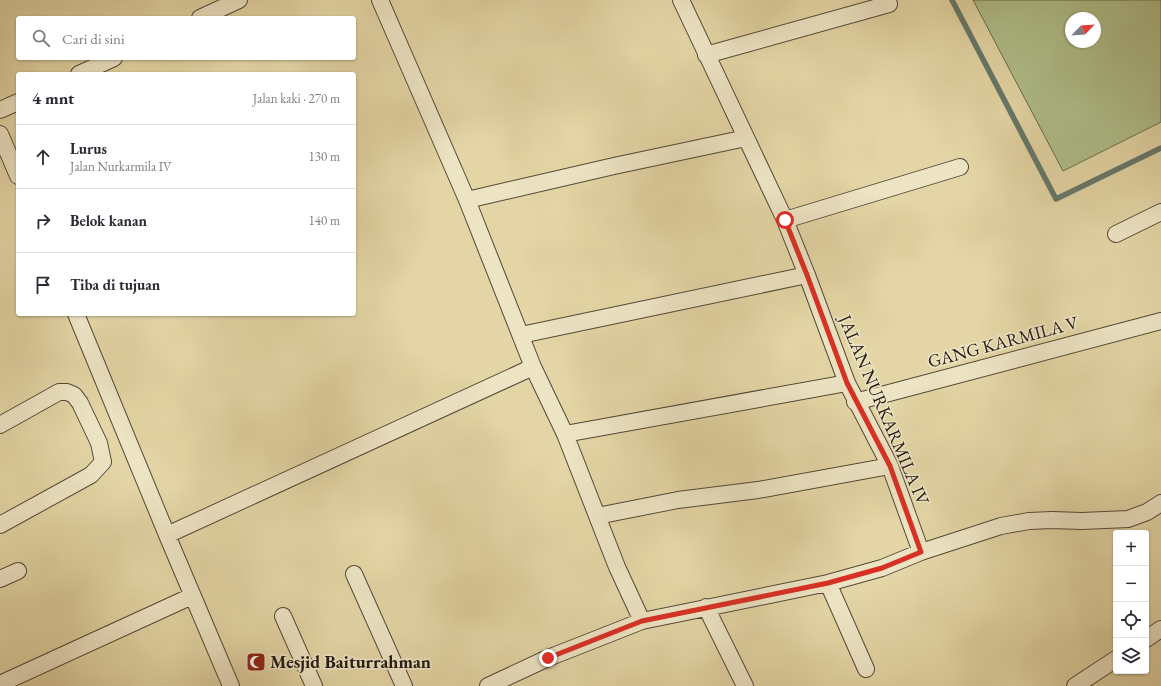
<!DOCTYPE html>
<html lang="id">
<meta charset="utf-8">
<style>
:root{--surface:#fff;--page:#f2f2f3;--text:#2b2b33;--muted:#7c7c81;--line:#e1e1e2}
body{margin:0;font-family:"EB Garamond",serif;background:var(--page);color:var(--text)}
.controls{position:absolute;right:12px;bottom:12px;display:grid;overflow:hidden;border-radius:4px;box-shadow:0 1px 3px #0004}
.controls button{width:36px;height:36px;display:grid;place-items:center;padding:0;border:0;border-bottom:1px solid var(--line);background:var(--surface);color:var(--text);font:20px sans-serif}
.compass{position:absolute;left:1065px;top:12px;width:36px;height:36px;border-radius:50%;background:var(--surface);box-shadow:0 1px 3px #0004;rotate:65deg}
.stop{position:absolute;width:12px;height:12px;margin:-9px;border:3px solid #d93025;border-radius:50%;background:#fff}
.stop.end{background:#d93025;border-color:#fff;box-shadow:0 1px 4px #0008}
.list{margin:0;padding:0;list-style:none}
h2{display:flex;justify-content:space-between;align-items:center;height:52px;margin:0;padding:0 16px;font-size:17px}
h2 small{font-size:13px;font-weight:400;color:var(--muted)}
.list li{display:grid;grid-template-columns:26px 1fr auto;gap:12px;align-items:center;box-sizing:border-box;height:64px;padding:0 16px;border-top:1px solid var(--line)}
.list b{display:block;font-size:15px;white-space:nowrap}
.list p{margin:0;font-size:13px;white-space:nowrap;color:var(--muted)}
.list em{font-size:13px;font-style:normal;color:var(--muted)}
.icon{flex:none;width:22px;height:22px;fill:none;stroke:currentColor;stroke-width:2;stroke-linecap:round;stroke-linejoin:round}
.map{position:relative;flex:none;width:1161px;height:686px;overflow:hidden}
.search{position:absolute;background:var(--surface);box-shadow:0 1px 3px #0004;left:16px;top:16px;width:340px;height:44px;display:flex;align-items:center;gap:10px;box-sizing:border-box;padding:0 14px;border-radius:4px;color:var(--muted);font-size:15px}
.panel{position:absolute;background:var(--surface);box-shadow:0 1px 3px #0004;left:16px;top:72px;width:340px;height:244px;border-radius:4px}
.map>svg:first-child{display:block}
.green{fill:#afbe8a;stroke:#696c4e;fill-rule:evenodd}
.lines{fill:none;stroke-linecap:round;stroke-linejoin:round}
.stream{stroke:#67796b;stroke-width:5.5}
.street-casing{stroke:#534937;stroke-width:18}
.street{stroke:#ede4c4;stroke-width:16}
.route{stroke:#d93025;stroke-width:5}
.labels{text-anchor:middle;stroke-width:3.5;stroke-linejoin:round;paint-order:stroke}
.street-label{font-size:18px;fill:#231a12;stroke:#ede4c4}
.poi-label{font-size:18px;font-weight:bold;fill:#231a12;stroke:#ede4c4;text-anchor:start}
</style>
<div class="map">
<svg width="1161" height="686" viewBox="0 0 1161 686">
<rect width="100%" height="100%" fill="#e3d5a5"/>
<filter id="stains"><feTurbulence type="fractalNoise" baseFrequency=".005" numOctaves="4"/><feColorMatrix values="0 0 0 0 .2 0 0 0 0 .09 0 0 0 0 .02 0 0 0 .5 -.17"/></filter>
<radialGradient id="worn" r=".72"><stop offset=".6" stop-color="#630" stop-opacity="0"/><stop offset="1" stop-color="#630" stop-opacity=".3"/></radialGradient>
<!-- green -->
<path class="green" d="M 973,0 L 1161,0 L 1161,122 L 1063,171 ZM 1071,18 L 1095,18 L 1095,42 L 1071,42 Z"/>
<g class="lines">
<!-- stream -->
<path class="stream" d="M 952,0 L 1056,199 L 1161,148"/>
<!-- street casing -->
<g class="street-casing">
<path id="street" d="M 380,0 L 467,200 L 533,367 L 565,434 L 617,567 L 642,621
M 681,0 L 785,220 L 807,275 L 847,383 L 890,466 L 921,552
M 200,18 L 239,0
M 706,55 L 889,4
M 79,74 L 114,58
M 0,110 L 18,102
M 0,134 L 18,176
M 467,200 L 614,166 L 746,138
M 785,220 L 960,167
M 1116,234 L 1161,212
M 76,314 L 167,535 L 231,686
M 521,335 L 807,275
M 855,402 L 1161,321
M 0,425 L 59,392 L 67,392 L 74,395 L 80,403 L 99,443 L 103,462 L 91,475 L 0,525
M 565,434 L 847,383
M 597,516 L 678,500 L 758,490 L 890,466
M 167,535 L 533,367
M 354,574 L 404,686
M 0,579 L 18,571
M 828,583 L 866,669
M 706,607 L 745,686
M 283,616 L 314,686
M 1146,639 L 1161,629
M 0,684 L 192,596
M 488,686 L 548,658 L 642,621 L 828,583 L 882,568 L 921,552 L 1001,526 L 1029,521 L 1052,520 L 1082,521 L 1128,519 L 1147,512 L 1161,503
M 1075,686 L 1116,659"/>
</g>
<!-- street -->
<use href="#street" class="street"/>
</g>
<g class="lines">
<!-- route -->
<path class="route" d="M 548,658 L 642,621 L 828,583 L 882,568 L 921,552 L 890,466 L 847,383 L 807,275 L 785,220"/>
</g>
<!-- icons -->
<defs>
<g id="mosque-square" transform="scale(1)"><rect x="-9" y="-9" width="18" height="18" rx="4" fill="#8f2418" stroke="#ede4c4"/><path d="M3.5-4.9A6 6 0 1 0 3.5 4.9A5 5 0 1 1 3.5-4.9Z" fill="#fff"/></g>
</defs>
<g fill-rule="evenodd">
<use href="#mosque-square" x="256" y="662"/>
</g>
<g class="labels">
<!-- street labels -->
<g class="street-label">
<text transform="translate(1003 342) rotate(-15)" y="6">GANG KARMILA V</text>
<text transform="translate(884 410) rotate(67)" y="6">JALAN NURKARMILA IV</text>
</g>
<!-- poi labels -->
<g class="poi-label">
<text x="270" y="668">Mesjid Baiturrahman</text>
</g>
</g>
<rect width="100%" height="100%" filter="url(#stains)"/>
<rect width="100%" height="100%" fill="url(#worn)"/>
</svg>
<div class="controls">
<button>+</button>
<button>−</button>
<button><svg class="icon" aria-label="locate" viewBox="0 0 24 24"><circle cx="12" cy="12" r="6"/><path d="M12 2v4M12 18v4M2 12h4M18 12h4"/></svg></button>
<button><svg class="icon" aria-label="layers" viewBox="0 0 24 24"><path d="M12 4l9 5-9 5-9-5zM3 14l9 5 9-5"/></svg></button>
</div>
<svg class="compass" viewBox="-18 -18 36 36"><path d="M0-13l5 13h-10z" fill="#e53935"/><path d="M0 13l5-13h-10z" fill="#7c7c81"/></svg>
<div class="stop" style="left:785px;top:220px"></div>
<div class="stop end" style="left:548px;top:658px"></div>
<div class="search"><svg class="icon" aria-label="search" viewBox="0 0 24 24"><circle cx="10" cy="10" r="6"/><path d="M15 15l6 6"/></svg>Cari di sini</div>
<section class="panel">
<h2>4 mnt<small>Jalan kaki · 270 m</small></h2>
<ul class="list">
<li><svg class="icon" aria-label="ahead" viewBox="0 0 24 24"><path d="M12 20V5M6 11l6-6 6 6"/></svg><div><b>Lurus</b><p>Jalan Nurkarmila IV</p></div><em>130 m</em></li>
<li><svg class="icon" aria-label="right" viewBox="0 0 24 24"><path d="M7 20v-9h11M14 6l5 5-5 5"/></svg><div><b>Belok kanan</b></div><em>140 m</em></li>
<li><svg class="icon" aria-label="arrive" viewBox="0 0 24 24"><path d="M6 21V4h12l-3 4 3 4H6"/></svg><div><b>Tiba di tujuan</b></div></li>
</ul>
</section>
</div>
